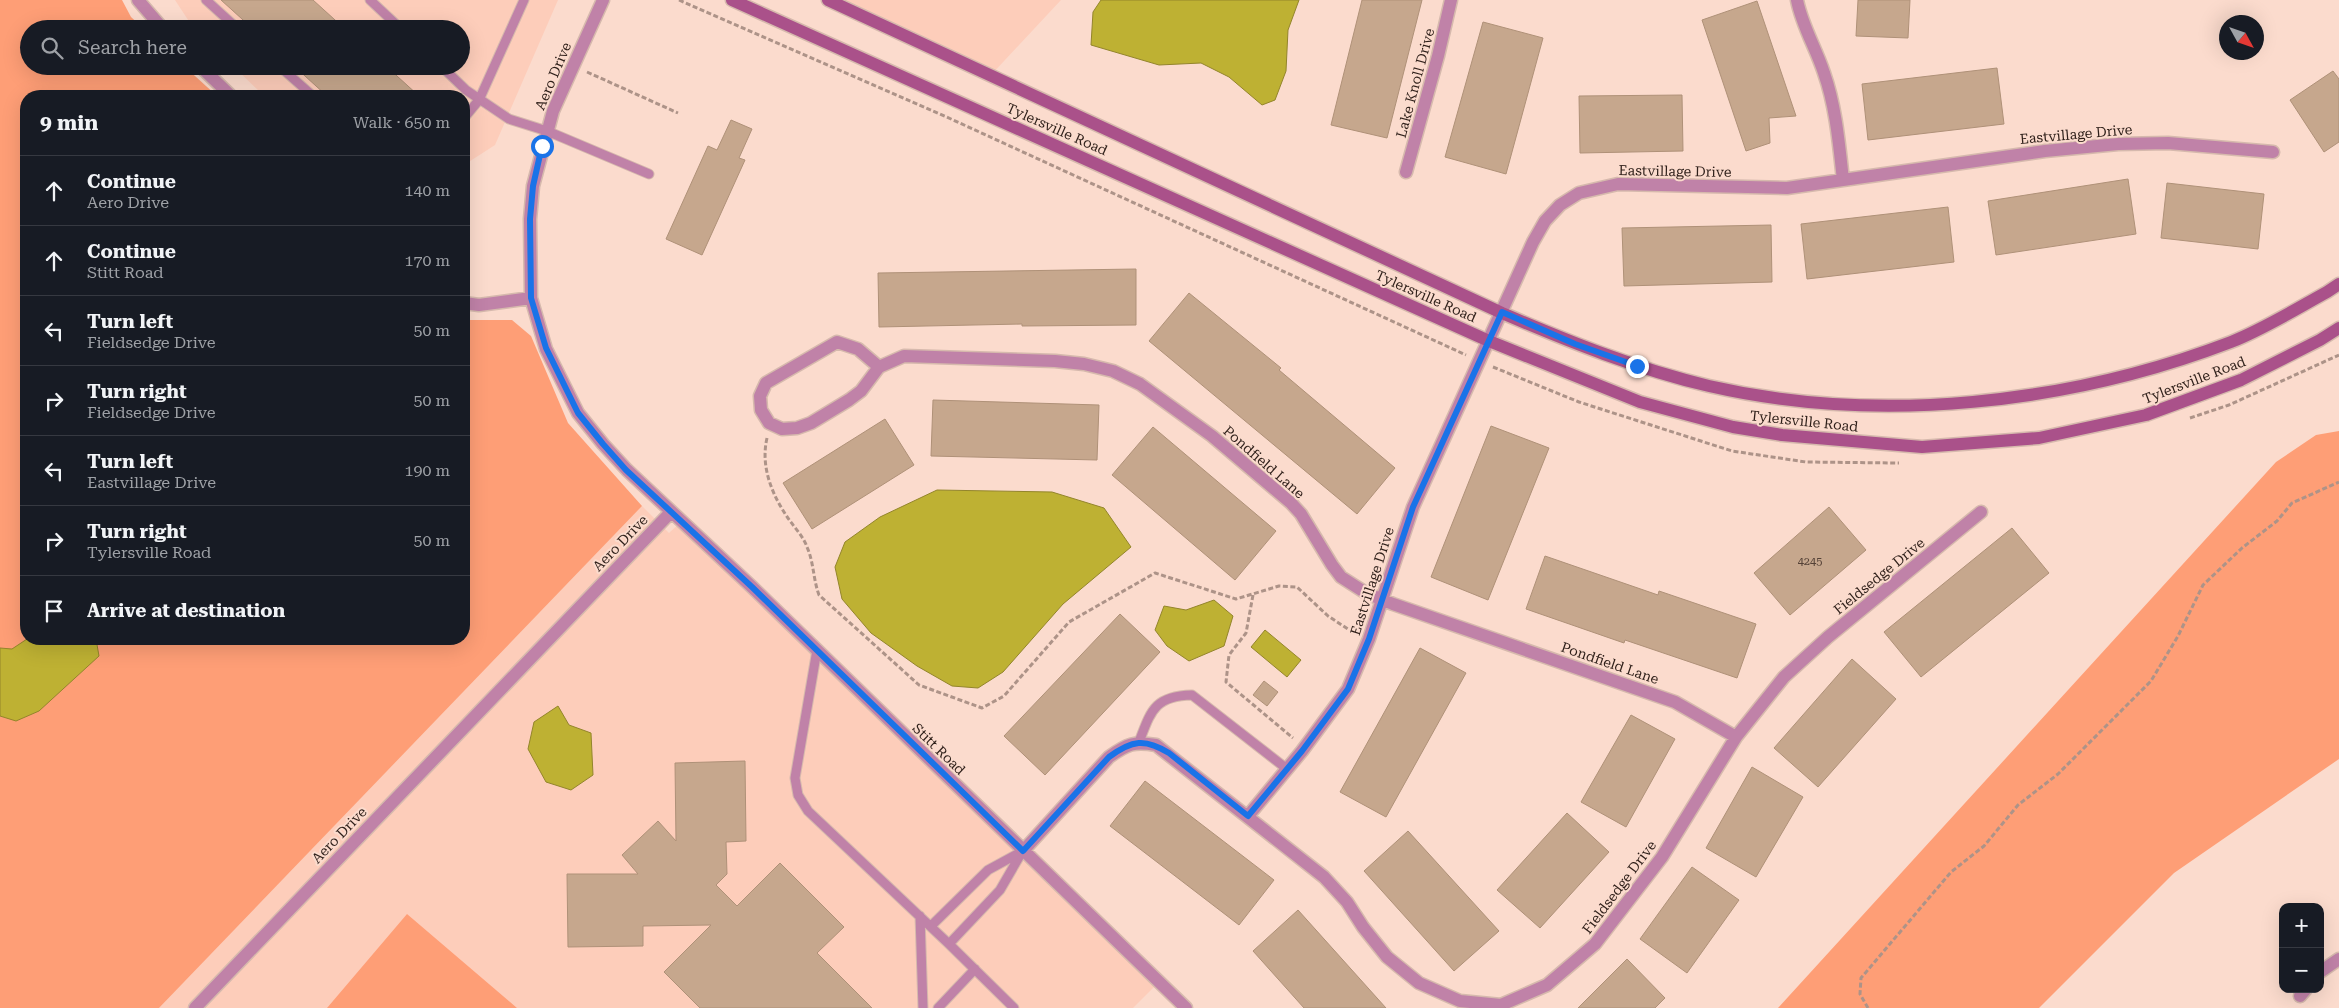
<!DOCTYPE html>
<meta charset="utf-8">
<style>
:root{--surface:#171b24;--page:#242831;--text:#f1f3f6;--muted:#9ea1a6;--line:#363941}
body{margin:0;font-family:"Roboto Serif",serif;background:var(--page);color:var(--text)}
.controls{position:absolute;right:15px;bottom:15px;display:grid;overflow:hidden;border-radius:10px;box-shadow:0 5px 20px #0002}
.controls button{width:45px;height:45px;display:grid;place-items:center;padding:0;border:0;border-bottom:1px solid var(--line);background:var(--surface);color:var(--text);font:25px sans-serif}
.compass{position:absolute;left:2219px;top:15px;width:45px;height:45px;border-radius:50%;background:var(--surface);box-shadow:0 5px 20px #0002;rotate:130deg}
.stop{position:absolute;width:15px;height:15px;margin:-11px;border:4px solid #1a73e8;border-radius:50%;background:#fff}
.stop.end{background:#1a73e8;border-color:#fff;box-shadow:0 1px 5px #0008}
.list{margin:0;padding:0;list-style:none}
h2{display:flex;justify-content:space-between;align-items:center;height:65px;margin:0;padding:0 20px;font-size:21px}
h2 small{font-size:16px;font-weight:400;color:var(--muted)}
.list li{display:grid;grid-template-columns:32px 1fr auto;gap:15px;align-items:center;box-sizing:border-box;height:70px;padding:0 20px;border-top:1px solid var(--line)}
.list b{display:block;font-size:19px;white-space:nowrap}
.list p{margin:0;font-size:16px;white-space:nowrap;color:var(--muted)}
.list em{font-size:16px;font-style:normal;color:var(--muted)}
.icon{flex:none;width:28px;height:28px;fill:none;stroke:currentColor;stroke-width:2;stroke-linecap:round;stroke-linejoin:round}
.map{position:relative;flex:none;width:2339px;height:1008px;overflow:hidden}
.search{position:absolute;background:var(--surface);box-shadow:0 5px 20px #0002;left:20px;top:20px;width:450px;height:55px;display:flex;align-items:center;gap:12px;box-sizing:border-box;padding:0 18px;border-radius:28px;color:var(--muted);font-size:19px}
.panel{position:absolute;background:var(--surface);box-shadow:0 5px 20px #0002;left:20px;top:90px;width:450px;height:555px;border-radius:20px}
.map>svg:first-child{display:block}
.built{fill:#fdcdba}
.green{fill:#fe9e76}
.water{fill:#beb133;stroke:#93852b}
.building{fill:#c6a78d;stroke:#af9178}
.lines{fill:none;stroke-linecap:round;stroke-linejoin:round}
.lane-casing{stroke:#d6b9ad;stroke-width:11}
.street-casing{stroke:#d6b9ad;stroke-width:15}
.secondary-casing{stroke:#d6b9ad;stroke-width:15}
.path{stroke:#ad9388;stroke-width:3;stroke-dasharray:5 2.5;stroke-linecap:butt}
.lane{stroke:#c082a8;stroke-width:9}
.street{stroke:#c082a8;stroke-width:12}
.secondary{stroke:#aa518a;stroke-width:12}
.route{stroke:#1a73e8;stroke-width:6}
.labels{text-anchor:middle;stroke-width:4;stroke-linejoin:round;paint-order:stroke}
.number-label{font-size:11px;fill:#544136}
.street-label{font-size:14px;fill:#2e1f19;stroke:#fbdbcd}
</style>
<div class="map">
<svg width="2339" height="1008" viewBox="0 0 2339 1008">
<rect width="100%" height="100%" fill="#fbdbcd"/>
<!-- built -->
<path class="built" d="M 175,0 L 558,0 L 495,145 L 464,165 L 464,96 L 264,96 L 233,66 L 461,66 L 461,29 L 194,29 Z
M 828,0 L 1061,0 L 991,75 Z
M 642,506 L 669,533 L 681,522 L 1159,982 L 1133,1008 L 159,1008 Z"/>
<!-- green -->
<path class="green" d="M 0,0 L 122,0 L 131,17 L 144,29 L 29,29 L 29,66 L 184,66 L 217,96 L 26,96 L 26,639 L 464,639 L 464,320 L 512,320 L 531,336 L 568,423 L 642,506 L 159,1008 L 0,1008 Z
M 2339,431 L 2339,759 L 2174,873 L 2039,1008 L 1778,1008 L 2276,462 L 2316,435 Z
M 407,914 L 517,1008 L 327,1008 Z"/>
<!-- water -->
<path class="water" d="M 1101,0 L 1299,0 L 1288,30 L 1286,71 L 1275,100 L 1262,105 L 1229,77 L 1201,63 L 1159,65 L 1091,45 L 1093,12 Z
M 937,490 L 1052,492 L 1104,508 L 1131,547 L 1063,604 L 1003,672 L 978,688 L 952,686 L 917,666 L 871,633 L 842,599 L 835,567 L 845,542 L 880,517 Z
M 1214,600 L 1233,616 L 1224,646 L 1189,661 L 1167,646 L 1155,630 L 1164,606 L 1186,610 Z
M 1265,630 L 1301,660 L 1287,677 L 1251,647 Z
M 27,639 L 96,639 L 99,656 L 39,711 L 16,721 L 0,716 L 0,648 L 12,649 Z
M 558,706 L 569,725 L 591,733 L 593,775 L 571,790 L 546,782 L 528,749 L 534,722 Z"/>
<!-- building -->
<path class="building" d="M 221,0 L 313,0 L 345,29 L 253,29 Z
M 1362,0 L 1422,0 L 1387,138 L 1331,125 Z
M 1858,0 L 1910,0 L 1908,38 L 1856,36 Z
M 1757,1 L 1796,116 L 1769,118 L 1770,143 L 1746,151 L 1702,20 Z
M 1483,22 L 1543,38 L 1506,174 L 1445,157 Z
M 294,66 L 386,66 L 419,96 L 327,96 Z
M 1997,68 L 2004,124 L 1868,140 L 1862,84 Z
M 2333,71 L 2339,79 L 2339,142 L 2324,152 L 2290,100 Z
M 1682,95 L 1683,151 L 1580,153 L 1579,96 Z
M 731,120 L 752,129 L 739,158 L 745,160 L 702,255 L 666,239 L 708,146 L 717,150 Z
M 2128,179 L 2136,234 L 1996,255 L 1988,201 Z
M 2167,183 L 2264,194 L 2258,249 L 2161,238 Z
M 1948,207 L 1954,262 L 1807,279 L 1801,224 Z
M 1771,225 L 1772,282 L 1624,286 L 1622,228 Z
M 1136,269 L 1136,325 L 1022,326 L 1022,324 L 879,327 L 878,273 Z
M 1189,293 L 1281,368 L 1279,370 L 1395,468 L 1357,514 L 1149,341 Z
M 933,400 L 1099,405 L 1097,460 L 931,456 Z
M 885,419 L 914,465 L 812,529 L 783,483 Z
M 1491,426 L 1549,448 L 1488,600 L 1431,577 Z
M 1153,427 L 1276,531 L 1235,580 L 1112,475 Z
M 1829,507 L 1866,550 L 1790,615 L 1754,573 Z
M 2012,528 L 2049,573 L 1921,677 L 1884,632 Z
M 1545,556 L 1658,595 L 1659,591 L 1756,624 L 1737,678 L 1625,640 L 1624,643 L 1526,609 Z
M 1120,614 L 1160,652 L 1045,775 L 1004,736 Z
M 1420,648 L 1466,673 L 1386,817 L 1340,792 Z
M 1852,659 L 1896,699 L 1818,787 L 1774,748 Z
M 1264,681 L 1278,692 L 1267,706 L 1253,695 Z
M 1631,715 L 1675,739 L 1626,827 L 1581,802 Z
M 745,761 L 746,841 L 726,842 L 727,874 L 716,885 L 737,906 L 780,863 L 844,927 L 817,953 L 872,1008 L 700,1008 L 664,972 L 711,925 L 643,926 L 643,946 L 568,947 L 567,874 L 638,874 L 622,855 L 658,821 L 676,841 L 675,763 Z
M 1752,767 L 1803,797 L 1756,877 L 1706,848 Z
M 1145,781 L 1274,880 L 1239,925 L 1110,826 Z
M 1567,813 L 1609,852 L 1540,928 L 1497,890 Z
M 1408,831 L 1499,931 L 1454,971 L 1364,871 Z
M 1692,867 L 1739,900 L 1687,973 L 1640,939 Z
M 1298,910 L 1386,1008 L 1304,1008 L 1253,951 Z
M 1627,959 L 1665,998 L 1655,1008 L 1578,1008 Z"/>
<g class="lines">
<!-- lane casing -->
<g class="lane-casing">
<path id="lane" d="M 206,0 L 238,29
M 370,0 L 401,29
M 279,66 L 313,96
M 441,66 L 466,90 L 509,119 L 547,131 L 649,174
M 464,118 L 479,100 L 524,0
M 817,650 L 795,778 L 798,795 L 808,811 L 949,944 L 1014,1008
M 1139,742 C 1151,711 1154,696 1192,695 L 1287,769
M 920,916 L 923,1008
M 931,926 L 988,870 L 1023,851
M 949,944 L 1000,890 L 1022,852
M 938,1008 L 975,969"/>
</g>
<!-- street casing -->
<g class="street-casing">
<path id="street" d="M 138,0 L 163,29
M 603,0 L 553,111 L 533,186 L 530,219 L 531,298 L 546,349 L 578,413 L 603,444 L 627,470 L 752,587 L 1186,1008
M 1797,0 C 1802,26 1816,48 1824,73 C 1836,107 1839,144 1843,180
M 200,66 L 231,96
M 1406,172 L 1438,56 L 1451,0
M 464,303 L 479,305 L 531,298
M 879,367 L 858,349 L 837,342 L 766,383 L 760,396 L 761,410 L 769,423 L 782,429 L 797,428 L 811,423 L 849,400 L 861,391 L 879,367 L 904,356 L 1055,361 L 1084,364 L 1113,371 L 1140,384 L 1212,436 L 1291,503 L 1301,514 L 1332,565 L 1341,577 L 1366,593 L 1393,604 L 1675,702 L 1736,737
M 1248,816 L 1302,751 L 1348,689 L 1369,639 L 1413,507 L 1533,242 L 1545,221 L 1560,205 L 1579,193 L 1618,184 L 1787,188 L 2045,151 L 2118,144 L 2168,143 L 2273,152
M 1023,851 L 1109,757 C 1127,744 1134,741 1156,745 L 1324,877 L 1347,902 L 1363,927 L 1387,957 L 1419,983 L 1460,1001 L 1501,1005 L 1547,985 L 1595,944 L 1662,857 L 1736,737 L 1784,677 L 1828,637 L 1981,512
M 2320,972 L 2339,959
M 2300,996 L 2306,989
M 195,1008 L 671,512"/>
</g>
<!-- secondary casing -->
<g class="secondary-casing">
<path id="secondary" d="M 732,0 L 1489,341 L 1640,402 L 1733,427 L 1782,435 L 1922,447 L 2039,438 L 2146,415 L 2241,380 L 2320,340 L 2339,328
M 828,0 L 1502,313 C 1570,342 1637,369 1709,386 C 1879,425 2069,404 2231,342 C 2264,329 2296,309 2327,292 L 2339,284"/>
</g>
<!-- path -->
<path class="path" d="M 679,0 L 951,119 L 1466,355
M 587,72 L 678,113
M 1493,367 L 1579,402 L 1732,451 L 1806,462 L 1899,463
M 2190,418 L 2229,405 L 2339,355
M 767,438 C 760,468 773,497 790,521 C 796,529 804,538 807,547 C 814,563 813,579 819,595 L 919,685 L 982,708 L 1004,696 L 1069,622 L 1155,573 L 1236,599 L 1279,586 L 1297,587 L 1328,616 L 1354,633
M 1253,595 L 1246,633 L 1229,655 L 1226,682 L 1293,738
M 1868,1008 L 1860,994 L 1861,978 L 1951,872 L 1984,846 L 2018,805 L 2058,774 L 2151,681 L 2178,636 L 2203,585 L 2242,548 L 2277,521 L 2292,503 L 2339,482"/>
<!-- lane -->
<use href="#lane" class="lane"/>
<!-- street -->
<use href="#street" class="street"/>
<!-- secondary -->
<use href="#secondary" class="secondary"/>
</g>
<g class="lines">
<!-- route -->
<path class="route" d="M 542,146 L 533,186 L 530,219 L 531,298 L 546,348 L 578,413 L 603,444 L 626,470 L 752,587 L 1023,851 L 1109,757 C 1132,740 1145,738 1169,753 L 1248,816 L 1302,751 L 1348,689 L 1369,639 L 1413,507 L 1502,312 L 1575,344 L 1637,366"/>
</g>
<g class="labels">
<!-- number labels -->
<g class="number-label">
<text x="1810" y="565">4245</text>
</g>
<!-- street labels -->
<g class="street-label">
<text transform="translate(553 76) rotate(-67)" y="5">Aero Drive</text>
<text transform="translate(1415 83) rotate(-75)" y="5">Lake Knoll Drive</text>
<text transform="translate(1057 129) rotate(24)" y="5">Tylersville Road</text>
<text transform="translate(2076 134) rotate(-5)" y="5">Eastvillage Drive</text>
<text transform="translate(1675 171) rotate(1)" y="5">Eastvillage Drive</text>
<text transform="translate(1426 296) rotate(24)" y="5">Tylersville Road</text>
<text transform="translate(2194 380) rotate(-21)" y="5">Tylersville Road</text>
<text transform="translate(1804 421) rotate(6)" y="5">Tylersville Road</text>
<text transform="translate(1264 462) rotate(41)" y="5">Pondfield Lane</text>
<text transform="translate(620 543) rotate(-46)" y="5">Aero Drive</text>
<text transform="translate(1879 576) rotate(-39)" y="5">Fieldsedge Drive</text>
<text transform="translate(1372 581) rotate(-72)" y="5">Eastvillage Drive</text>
<text transform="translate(1610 663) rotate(19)" y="5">Pondfield Lane</text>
<text transform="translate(939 749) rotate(44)" y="5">Stitt Road</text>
<text transform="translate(339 835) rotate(-46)" y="5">Aero Drive</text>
<text transform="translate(1619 887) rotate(-53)" y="5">Fieldsedge Drive</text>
</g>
</g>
</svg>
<div class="controls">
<button>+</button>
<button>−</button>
</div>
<svg class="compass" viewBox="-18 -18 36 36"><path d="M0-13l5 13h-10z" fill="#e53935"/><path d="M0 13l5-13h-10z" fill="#9ea1a6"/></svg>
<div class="stop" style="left:542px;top:146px"></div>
<div class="stop end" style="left:1637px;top:366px"></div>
<div class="search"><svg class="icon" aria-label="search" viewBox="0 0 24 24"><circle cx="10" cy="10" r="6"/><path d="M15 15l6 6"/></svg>Search here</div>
<section class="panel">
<h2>9 min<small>Walk · 650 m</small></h2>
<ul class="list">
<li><svg class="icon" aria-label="ahead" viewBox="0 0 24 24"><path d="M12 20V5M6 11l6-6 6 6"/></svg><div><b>Continue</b><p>Aero Drive</p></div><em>140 m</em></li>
<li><svg class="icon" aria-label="ahead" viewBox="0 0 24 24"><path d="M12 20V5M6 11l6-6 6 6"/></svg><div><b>Continue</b><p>Stitt Road</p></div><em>170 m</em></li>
<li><svg class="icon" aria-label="left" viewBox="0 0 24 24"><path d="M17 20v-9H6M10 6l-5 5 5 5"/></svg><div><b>Turn left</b><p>Fieldsedge Drive</p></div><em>50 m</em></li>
<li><svg class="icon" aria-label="right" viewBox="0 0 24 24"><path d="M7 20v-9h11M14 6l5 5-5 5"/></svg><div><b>Turn right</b><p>Fieldsedge Drive</p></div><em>50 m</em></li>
<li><svg class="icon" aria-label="left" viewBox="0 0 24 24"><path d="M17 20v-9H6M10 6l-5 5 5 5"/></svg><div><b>Turn left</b><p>Eastvillage Drive</p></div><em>190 m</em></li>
<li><svg class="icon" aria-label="right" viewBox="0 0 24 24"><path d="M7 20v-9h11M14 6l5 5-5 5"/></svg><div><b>Turn right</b><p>Tylersville Road</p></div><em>50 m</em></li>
<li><svg class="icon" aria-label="arrive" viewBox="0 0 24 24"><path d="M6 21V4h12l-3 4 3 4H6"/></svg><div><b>Arrive at destination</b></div></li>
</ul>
</section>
</div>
